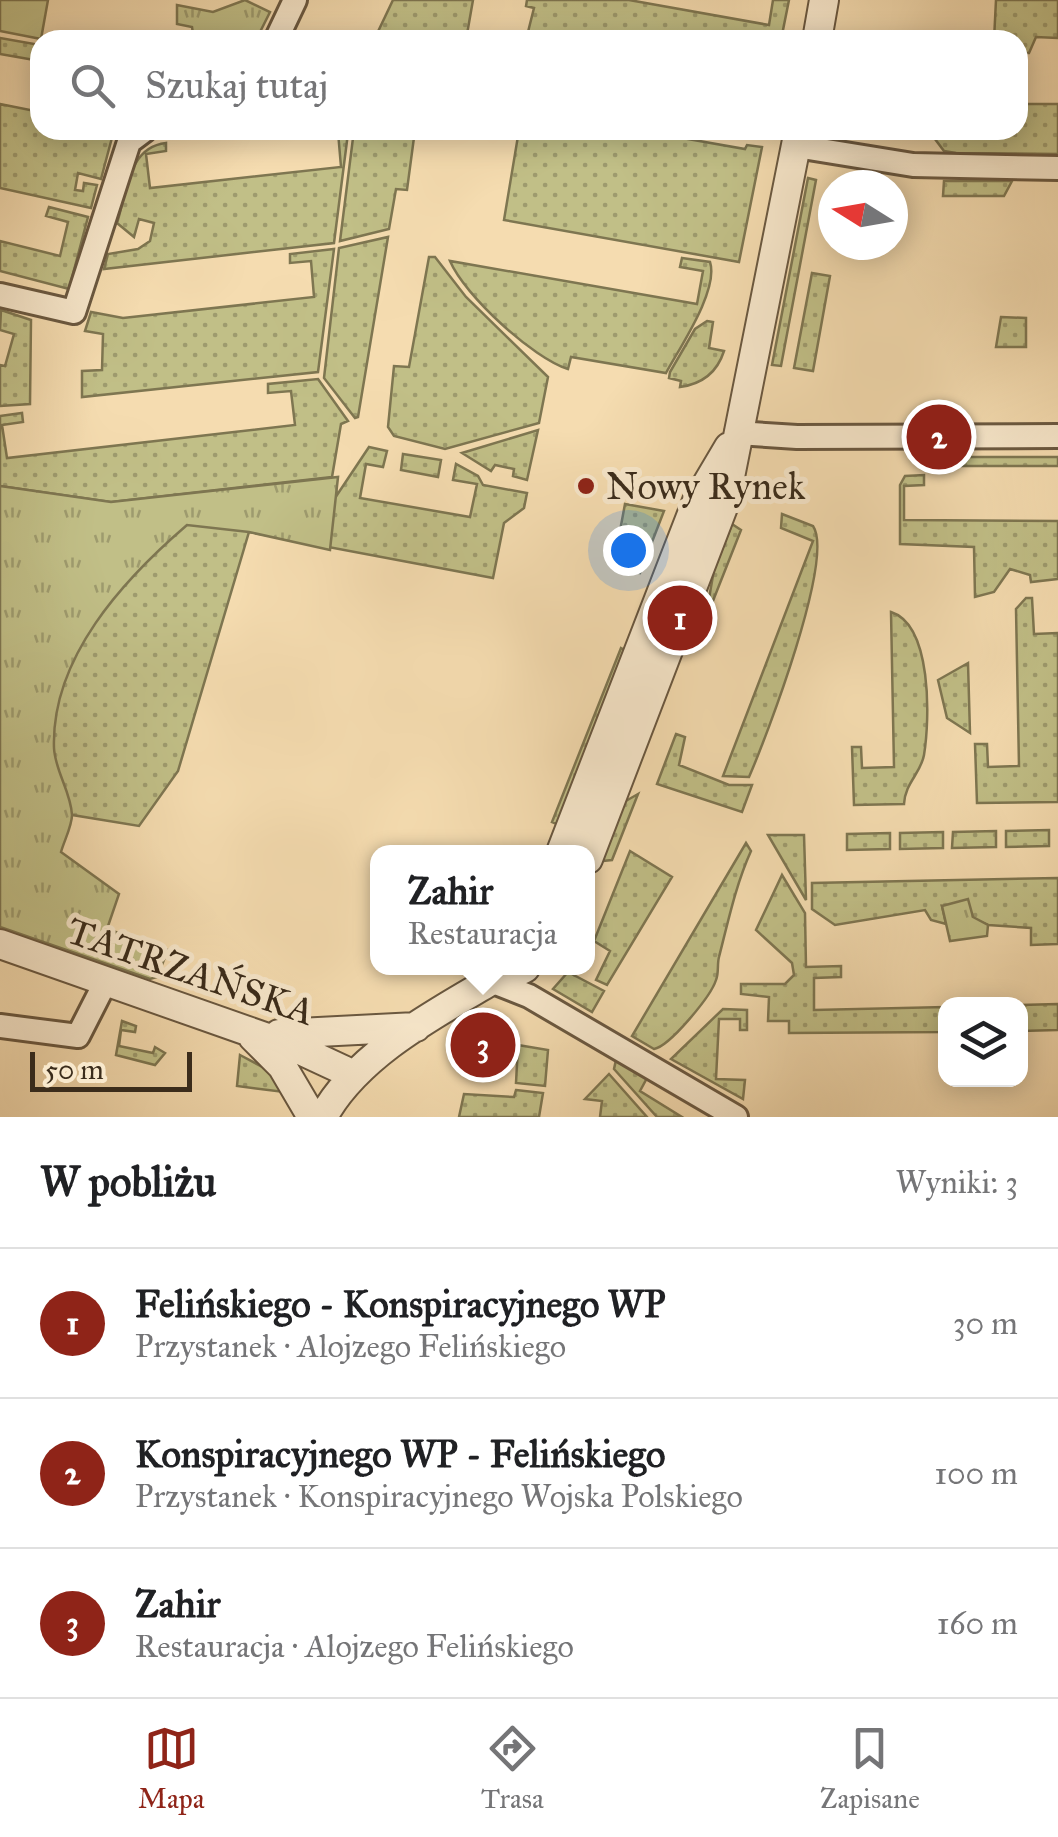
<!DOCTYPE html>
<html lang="pl">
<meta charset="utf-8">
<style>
:root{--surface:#fff;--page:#f2f2f2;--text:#202124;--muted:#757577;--line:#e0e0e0;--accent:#8f2418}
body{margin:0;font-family:"IM FELL Great Primer",serif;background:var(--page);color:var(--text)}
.controls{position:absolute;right:30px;bottom:30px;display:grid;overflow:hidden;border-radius:20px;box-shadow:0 5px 25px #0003}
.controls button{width:90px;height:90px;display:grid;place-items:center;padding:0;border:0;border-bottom:2px solid var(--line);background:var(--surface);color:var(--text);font:50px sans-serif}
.compass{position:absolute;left:818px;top:170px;width:90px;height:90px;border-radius:50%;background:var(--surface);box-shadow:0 5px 25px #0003;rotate:281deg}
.scale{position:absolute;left:30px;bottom:25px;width:162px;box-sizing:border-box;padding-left:10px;border:5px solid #3b2c1b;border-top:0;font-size:28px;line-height:35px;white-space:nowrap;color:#3b2c1b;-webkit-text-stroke:8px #f8e8cc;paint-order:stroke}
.you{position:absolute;left:628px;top:550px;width:35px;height:35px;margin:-25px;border:8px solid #fff;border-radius:50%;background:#1a73e8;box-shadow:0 0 0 15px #1a73e833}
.badge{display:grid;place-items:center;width:65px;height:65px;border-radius:50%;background:var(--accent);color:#fff;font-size:32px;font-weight:700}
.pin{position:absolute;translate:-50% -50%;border:5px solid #fff;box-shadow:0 2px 10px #0006}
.popup{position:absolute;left:370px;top:845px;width:225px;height:130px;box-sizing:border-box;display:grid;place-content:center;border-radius:20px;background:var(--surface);filter:drop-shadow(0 2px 8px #0005);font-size:32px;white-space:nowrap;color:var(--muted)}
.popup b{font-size:38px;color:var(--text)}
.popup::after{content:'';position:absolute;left:50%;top:100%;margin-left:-20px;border:20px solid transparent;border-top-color:var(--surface)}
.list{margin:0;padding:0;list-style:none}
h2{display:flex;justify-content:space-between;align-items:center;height:130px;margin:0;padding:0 40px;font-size:42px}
h2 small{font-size:32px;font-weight:400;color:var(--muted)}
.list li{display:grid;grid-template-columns:65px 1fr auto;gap:30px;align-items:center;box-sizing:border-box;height:150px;padding:0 40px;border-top:2px solid var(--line)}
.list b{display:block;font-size:38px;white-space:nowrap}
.list p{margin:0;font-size:32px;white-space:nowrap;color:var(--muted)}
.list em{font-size:32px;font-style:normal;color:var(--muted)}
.icon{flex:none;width:55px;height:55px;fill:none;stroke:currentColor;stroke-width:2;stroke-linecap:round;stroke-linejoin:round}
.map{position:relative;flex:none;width:1058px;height:1117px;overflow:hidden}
.search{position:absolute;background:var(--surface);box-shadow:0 5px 25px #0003;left:30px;right:30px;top:30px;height:110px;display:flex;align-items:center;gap:25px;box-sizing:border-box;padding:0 35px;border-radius:30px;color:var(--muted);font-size:38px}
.sheet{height:580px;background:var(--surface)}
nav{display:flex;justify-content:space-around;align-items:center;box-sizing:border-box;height:140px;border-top:2px solid var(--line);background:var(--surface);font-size:28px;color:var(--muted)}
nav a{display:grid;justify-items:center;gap:5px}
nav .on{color:var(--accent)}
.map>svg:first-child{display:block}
.grass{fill:url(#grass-dots);stroke:#7e7651;stroke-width:2.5}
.park{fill:url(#park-tufts);stroke:#7e7651;stroke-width:2.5}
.pitch{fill:#c1bf87;stroke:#7e7651;stroke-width:2.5}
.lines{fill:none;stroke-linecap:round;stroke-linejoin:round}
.minor-casing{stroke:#6a5840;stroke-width:28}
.tertiary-casing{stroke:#6a5840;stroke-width:32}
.minor{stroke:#f8e8cc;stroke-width:22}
.tertiary{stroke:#f8e8cc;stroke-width:28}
.poi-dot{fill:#8f2418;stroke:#f8e8cc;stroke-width:4}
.labels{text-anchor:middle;stroke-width:10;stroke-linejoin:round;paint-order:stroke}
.poi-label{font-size:38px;fill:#3b2c1b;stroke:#f8e8cc;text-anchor:start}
.street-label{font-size:38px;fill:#3b2c1b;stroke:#f8e8cc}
</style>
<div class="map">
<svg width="1058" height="1117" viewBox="0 0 1058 1117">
<defs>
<pattern id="grass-dots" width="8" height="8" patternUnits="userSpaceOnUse" patternTransform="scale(2.5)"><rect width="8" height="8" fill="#c1bf87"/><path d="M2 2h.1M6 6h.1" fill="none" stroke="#9e9b6e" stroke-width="1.8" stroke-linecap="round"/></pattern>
<pattern id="park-tufts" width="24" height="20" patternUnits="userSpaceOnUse" patternTransform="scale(2.5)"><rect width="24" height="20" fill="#c1bf87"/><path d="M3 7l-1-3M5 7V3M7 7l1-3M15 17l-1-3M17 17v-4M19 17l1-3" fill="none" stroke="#9e9b6e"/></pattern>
</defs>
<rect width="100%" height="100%" fill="#f5dcb0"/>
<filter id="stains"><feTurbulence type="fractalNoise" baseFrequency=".002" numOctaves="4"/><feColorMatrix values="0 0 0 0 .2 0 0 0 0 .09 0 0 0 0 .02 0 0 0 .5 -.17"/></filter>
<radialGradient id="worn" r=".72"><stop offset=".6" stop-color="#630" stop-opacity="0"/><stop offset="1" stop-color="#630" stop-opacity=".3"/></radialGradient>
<!-- grass -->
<path class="grass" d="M 393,0 L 473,0 L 466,40 L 374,40 Z
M 527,0 L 629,0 L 769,25 L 773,0 L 789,0 L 781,40 L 526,40 L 534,8 L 526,6 Z
M 996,0 L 1058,0 L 1058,38 L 1036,37 L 1029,53 L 1018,53 L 1018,40 L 994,40 Z
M 0,38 L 40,45 L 40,61 L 0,54 Z
M 0,104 L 40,112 L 40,130 L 114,130 L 101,179 L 78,173 L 75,190 L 83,191 L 84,183 L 97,185 L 91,208 L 0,188 Z
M 1018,104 L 1058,104 L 1058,154 L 956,153 L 944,151 L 935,139 L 935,130 L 1018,130 Z
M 318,130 L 348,133 L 334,243 L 104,269 L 108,254 L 138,249 L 150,241 L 154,223 L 139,219 L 134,237 L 117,223 C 127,192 128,147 166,143 L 166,151 L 146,154 L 150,188 L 341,167 L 338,132 L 318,134 Z
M 354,130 L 415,130 L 407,190 L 396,189 L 389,229 L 340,241 Z
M 519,130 L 637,130 L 745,149 L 747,145 L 762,147 L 739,262 L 504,220 Z
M 808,178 L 816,180 L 781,366 L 772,365 Z
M 944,181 L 1012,181 L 1004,196 L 943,196 Z
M 49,207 L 88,217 L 69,289 L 0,271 L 0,241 L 60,256 L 68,222 L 46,216 Z
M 388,237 L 358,417 L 355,418 L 324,378 L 339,248 Z
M 334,249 L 318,372 L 82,397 L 82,371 L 102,370 L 103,334 L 85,331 L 91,312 L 123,318 L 314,297 L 311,261 L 290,263 L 290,254 Z
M 429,257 L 435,257 L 466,297 L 548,377 L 539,423 L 445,449 L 394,436 L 388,427 L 394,366 L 409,367 Z
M 682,258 L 710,262 C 719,290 680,347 666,373 L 571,357 L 568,369 C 533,358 465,296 450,261 L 697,304 L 703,271 L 680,267 Z
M 812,273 L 830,276 L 813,371 L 794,368 Z
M 1,310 L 31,320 L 30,404 L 0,406 L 0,365 L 5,366 L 14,334 L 0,330 Z
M 1001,317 L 1026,318 L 1026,347 L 996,347 Z
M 707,321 L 713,322 L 709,348 L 724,351 C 717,373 702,384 680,387 L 681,381 L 669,378 L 670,372 L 695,329 Z
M 318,379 L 348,421 L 341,424 L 332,477 L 111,502 L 0,486 L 0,416 L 22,413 L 23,422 L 2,425 L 7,458 L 295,425 L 291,391 L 268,393 L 268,384 Z
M 538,430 L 527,480 L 513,476 L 514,469 L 495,465 L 491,471 L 462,453 Z
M 369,447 L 387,451 L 383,467 L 366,464 L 360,498 L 470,517 L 477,484 L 453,480 L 456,464 L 478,476 L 483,485 L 527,493 L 524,508 L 504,523 L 493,578 L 249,532 L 178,771 L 139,826 L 72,815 L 66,835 L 0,578 L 70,530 L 336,490 L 337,495 Z
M 403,454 L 441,460 L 438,477 L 401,470 Z
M 952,457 L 1058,457 L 1058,466 L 952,466 Z
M 924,475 L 924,485 L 904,486 L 904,520 L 1058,521 L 1058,579 L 1031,582 L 1030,575 L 1010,569 L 994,592 L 975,597 L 974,547 L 900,544 L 900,485 L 905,476 Z
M 625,504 L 664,511 L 640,573 L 613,568 Z
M 782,514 L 813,526 C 835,558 766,738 749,777 L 723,776 L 813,541 L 781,528 Z
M 732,524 L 741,530 L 705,621 L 714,570 Z
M 1026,598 L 1032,598 L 1034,634 L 1058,633 L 1058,802 L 977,803 L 975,744 L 987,744 L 988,767 L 1019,766 L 1016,609 Z
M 891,612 C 932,625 930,718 924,755 C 921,773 905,783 904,804 L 854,805 L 852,747 L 861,747 L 862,768 L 894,767 Z
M 621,648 L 625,650 L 557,824 L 552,822 Z
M 968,663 L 970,733 L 947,718 L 938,680 Z
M 676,734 L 685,737 L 679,765 L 729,785 L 752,785 L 742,812 L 657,784 Z
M 638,794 L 612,860 L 602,861 L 624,802 Z
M 1049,830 L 1049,846 L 1006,847 L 1006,831 Z
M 996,831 L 996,847 L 952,848 L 953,832 Z
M 943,832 L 943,848 L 900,849 L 900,833 Z
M 890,833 L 890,849 L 847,850 L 847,834 Z
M 768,835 L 804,835 L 806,900 Z
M 746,843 L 751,851 C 736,884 728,922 719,957 C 717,964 719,973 716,980 C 711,996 670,1046 654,1049 L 632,1036 Z
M 630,851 L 672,877 L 607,985 L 596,980 L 610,951 L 594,941 Z
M 782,875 L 805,913 L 806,967 L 841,966 L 841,977 L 814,978 L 814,1010 L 945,1007 L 945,1032 L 789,1033 L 789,1021 L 768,1021 L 769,997 L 741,994 L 741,984 L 785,984 L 794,975 L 792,963 L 756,930 Z
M 1058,878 L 1058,944 L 1031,945 L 1031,928 L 988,925 L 942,906 L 946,924 L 931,920 L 925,910 L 835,925 L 812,909 L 812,883 Z
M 568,972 L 604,991 L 592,1012 L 553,989 Z
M 1058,1004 L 1058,1030 L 1021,1031 L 1021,1005 Z
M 723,1009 L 747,1010 L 747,1030 L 740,1030 L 740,1019 L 719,1019 L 716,1079 L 745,1080 L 743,1099 L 671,1059 Z
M 122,1021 L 136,1026 L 135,1032 L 121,1030 L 119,1046 L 153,1053 L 155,1047 L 165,1053 L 155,1065 L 116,1055 Z
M 518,1045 L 548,1050 L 545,1086 L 516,1083 Z
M 240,1055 L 270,1071 L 284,1092 L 237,1086 Z
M 616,1060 L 647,1078 L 640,1091 L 682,1117 L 657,1117 L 614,1069 Z
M 609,1074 L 647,1117 L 600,1117 L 602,1101 L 585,1099 Z
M 516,1090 L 543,1093 L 539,1117 L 459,1117 L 464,1094 L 514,1097 Z"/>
<!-- park -->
<path class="park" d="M 245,0 L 270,12 L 256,40 L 194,40 L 192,27 L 177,24 L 177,5 L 213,12 Z
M 338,477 L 330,550 L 249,532 L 187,525 C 123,580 51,658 54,748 C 55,771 71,792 72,815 C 72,826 64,841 61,852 L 119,894 L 107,929 L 168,950 L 157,977 L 150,979 L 0,927 L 0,486 L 111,502 Z
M 968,899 L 973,917 L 988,925 L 987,936 L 950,941 L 942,906 Z"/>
<!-- pitch -->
<path class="pitch" d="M 0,0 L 48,0 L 41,39 L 0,31 Z"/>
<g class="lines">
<!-- minor casing -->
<g class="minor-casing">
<path id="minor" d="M 276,40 L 295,0
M 796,146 L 913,165 L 1058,168
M 0,295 L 74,312 L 129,142 L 145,130
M 737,433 L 797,437 L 1058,436
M 491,981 L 529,996 L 736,1117
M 0,1026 L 78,1036 L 106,981"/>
</g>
<!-- tertiary casing -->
<g class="tertiary-casing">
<path id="tertiary" d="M 817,40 L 824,0
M 561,852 L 697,501 L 729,447
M 588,859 L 725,502 L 799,130
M 0,944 L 296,1048 L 354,1075
M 279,1034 L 416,1027
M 253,1037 L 282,1066 L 312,1117
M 323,1117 C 356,1056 431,1016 489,982 C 501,975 514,975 525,968"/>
</g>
<!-- minor -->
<use href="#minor" class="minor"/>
<!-- tertiary -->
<use href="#tertiary" class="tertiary"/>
</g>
<!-- markers -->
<circle class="poi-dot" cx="586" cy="486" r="10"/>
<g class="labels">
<!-- poi labels -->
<g class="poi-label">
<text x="606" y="499">Nowy Rynek</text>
</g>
<!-- street labels -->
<g class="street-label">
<text transform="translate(191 971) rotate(19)" y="13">TATRZAŃSKA</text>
</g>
</g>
<rect width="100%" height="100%" filter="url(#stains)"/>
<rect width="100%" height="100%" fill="url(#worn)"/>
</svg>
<div class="controls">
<button><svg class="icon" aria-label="layers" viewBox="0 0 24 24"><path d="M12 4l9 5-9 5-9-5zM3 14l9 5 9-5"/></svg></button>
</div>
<svg class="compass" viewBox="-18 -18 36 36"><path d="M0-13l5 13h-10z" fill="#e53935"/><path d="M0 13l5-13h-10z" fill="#757577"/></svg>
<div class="scale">50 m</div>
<div class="you"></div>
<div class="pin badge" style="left:680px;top:618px">1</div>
<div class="pin badge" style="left:939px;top:437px">2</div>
<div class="pin badge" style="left:483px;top:1045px">3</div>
<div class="popup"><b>Zahir</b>Restauracja</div>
<div class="search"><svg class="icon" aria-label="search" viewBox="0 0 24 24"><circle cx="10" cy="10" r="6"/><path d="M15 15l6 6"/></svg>Szukaj tutaj</div>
</div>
<section class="sheet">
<h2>W pobliżu<small>Wyniki: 3</small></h2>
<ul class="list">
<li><span class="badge">1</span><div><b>Felińskiego - Konspiracyjnego WP</b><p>Przystanek · Alojzego Felińskiego</p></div><em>30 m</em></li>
<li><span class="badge">2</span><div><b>Konspiracyjnego WP - Felińskiego</b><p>Przystanek · Konspiracyjnego Wojska Polskiego</p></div><em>100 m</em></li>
<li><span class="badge">3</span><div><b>Zahir</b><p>Restauracja · Alojzego Felińskiego</p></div><em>160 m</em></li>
</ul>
</section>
<nav>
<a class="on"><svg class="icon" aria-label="map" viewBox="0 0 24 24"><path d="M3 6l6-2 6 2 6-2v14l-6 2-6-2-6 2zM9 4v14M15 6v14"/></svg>Mapa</a>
<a><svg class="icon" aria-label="directions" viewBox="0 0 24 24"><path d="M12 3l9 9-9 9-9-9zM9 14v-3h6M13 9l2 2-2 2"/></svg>Trasa</a>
<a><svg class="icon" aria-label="saved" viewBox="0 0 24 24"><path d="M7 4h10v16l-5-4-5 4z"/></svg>Zapisane</a>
</nav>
